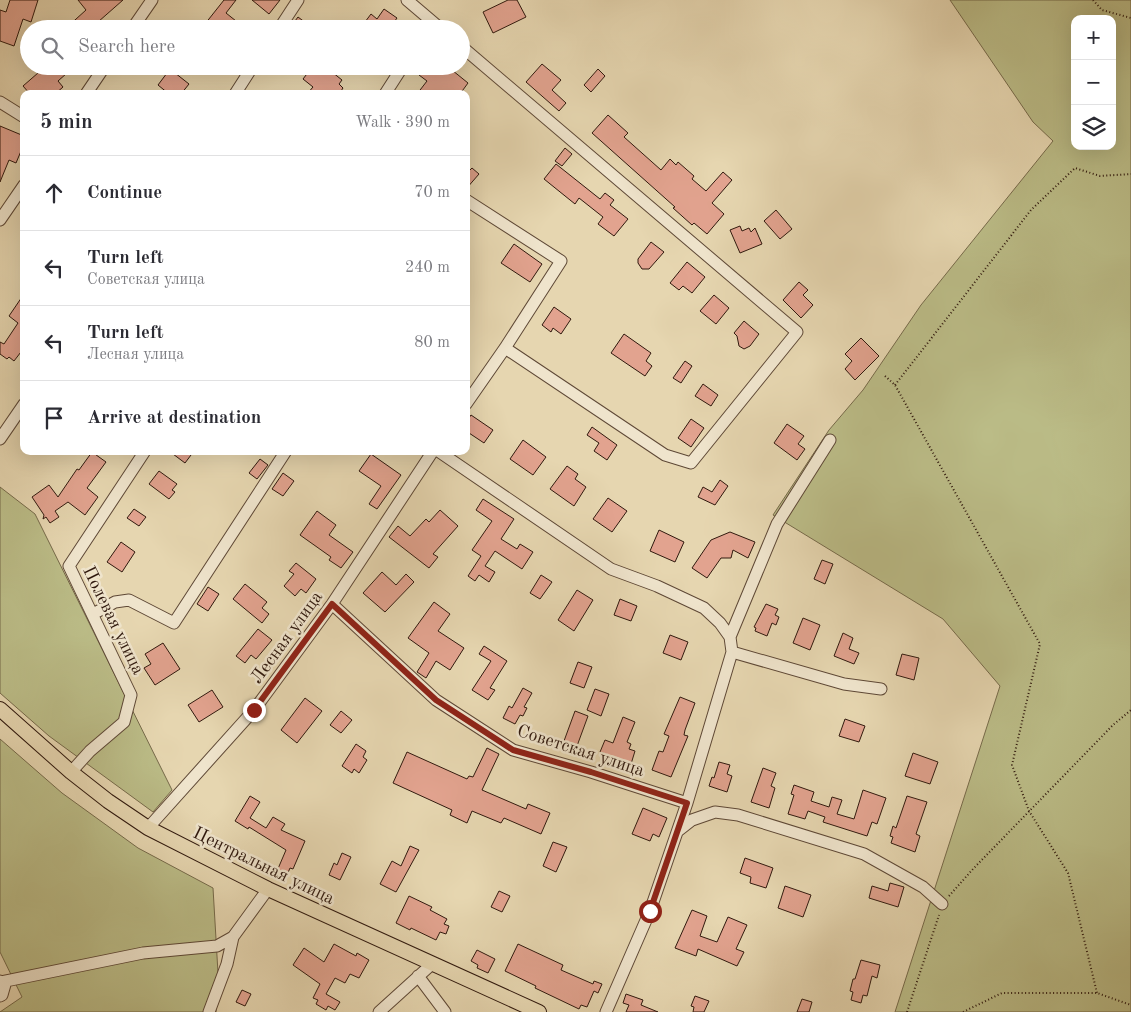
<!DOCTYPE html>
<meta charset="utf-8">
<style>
:root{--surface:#fff;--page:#f7f7f7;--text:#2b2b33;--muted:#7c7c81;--line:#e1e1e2}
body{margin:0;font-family:"Old Standard TT",serif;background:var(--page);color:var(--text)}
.controls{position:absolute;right:15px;top:15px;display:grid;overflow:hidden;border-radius:10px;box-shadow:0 5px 20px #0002}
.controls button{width:45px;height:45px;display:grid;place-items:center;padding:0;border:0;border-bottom:1px solid var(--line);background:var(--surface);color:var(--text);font:25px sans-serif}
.stop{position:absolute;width:15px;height:15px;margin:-11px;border:4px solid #8f2418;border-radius:50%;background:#fff}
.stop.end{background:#8f2418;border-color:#fff;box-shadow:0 1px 5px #0008}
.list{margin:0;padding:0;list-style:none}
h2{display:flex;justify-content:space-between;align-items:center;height:65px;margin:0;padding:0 20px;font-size:21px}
h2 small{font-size:16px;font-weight:400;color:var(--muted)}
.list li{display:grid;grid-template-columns:32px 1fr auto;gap:15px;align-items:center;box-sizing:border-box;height:75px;padding:0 20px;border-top:1px solid var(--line)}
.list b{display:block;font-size:19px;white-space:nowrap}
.list p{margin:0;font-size:16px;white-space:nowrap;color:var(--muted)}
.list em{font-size:16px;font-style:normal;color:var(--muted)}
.icon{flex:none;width:28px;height:28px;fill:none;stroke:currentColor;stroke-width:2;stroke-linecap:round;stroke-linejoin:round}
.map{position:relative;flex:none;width:1131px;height:1012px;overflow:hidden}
.search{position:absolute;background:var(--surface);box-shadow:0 5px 20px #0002;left:20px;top:20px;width:450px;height:55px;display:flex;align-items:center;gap:12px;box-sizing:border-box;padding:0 18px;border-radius:28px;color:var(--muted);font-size:19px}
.panel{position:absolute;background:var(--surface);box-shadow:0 5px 20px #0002;left:20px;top:90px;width:450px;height:365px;border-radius:10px}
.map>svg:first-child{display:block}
.green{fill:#bbbc87;stroke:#766a4a;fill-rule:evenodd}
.building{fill:#e2a38f;stroke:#30190e}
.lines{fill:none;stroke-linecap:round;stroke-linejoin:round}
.minor-casing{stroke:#5e4836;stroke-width:13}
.major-casing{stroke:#30190e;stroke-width:16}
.path{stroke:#30190e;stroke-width:2;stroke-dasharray:1 2.5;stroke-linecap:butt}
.minor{stroke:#efe4cc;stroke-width:11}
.major{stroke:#e6d6b0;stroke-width:14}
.route{stroke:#8f2418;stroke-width:6}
.labels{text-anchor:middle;stroke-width:5;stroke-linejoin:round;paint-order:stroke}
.street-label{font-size:18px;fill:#30190e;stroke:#efe4cc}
</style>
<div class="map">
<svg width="1131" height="1012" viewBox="0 0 1131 1012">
<rect width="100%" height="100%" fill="#e6d6b0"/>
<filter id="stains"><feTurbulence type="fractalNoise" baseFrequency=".004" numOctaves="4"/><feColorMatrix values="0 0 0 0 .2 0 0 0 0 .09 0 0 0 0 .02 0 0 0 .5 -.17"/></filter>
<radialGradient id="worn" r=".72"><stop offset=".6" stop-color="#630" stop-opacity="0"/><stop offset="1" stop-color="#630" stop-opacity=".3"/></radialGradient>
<!-- green -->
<path class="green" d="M 950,0 L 1131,0 L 1131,1012 L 895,1012 L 1000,686 L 943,619 L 773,515 L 829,430 L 863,390 L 921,305 L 1053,141 L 1033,122 ZM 1075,19 L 1112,19 L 1112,146 L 1075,146 Z
M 0,487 L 35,514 L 172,790 L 153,812 L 49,736 L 0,693 Z
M 0,739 L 62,793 L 138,848 L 213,888 L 218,973 L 216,1012 L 0,1012 L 22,997 L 0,952 Z"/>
<!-- building -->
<path class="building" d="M 10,0 L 38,0 L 31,22 L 23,19 L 14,46 L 0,41 L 0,10 L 6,12 Z
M 78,0 L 123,0 L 90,29 L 65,29 L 86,10 Z
M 224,0 L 236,0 L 226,13 L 246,29 L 201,29 Z
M 252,0 L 280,0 L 269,14 Z
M 508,0 L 517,0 L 526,17 L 493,33 L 483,12 Z
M 384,9 L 397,18 L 389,29 L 369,29 L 371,26 L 365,22 L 371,14 L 377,19 Z
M 298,17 L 314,29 L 297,29 L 292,25 Z
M 542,64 L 561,80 L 552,90 L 566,103 L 559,111 L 526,82 Z
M 46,66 L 75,66 L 58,81 L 63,87 L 55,94 L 30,94 L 23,86 Z
M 313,66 L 315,66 L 324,73 L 327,68 L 342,80 L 339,84 L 343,88 L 339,94 L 307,94 L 313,87 L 303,79 Z
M 426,66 L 447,66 L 468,83 L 460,94 L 417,94 L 427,81 L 419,75 Z
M 170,69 L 189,84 L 181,94 L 169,94 L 158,85 Z
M 598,69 L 605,76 L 591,92 L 584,85 Z
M 608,115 L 628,133 L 624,137 L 661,170 L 670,159 L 676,165 L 678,162 L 694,176 L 692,179 L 706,191 L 723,172 L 732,180 L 712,203 L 724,214 L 707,234 L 694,223 L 692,225 L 673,208 L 675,207 L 592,133 Z
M 0,126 L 24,136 L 24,144 L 16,163 L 9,160 L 0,182 Z
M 565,148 L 572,154 L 562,166 L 555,161 Z
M 556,164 L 600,199 L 605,193 L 614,200 L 610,205 L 628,219 L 614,236 L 598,224 L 603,217 L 579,198 L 575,204 L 544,179 Z
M 472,168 L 479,174 L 466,189 L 466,174 Z
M 776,210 L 792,229 L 780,239 L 764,221 Z
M 740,226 L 742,231 L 749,228 L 751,232 L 755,228 L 762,244 L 740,253 L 730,230 Z
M 651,242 L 664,252 L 649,269 L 642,269 L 638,263 L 638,259 Z
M 514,244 L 542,264 L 530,282 L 501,263 Z
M 687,262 L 705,277 L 692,293 L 683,286 L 679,290 L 670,283 Z
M 799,282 L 808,290 L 803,295 L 813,305 L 801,318 L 783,300 Z
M 24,294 L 24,348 L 14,361 L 9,357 L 7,359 L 0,354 L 0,342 L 4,344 L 18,323 L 9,316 Z
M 714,295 L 729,308 L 716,324 L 700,311 Z
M 554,307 L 571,319 L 561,334 L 553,328 L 551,332 L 542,325 Z
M 744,321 L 759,334 L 750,346 L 744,349 L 739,346 L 737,336 L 734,333 Z
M 624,334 L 651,353 L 646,361 L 652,366 L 645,376 L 611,353 Z
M 861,338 L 879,356 L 855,380 L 845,369 L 852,361 L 845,354 Z
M 685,361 L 692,366 L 681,383 L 673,378 Z
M 703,384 L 718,395 L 711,406 L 695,396 Z
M 471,415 L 493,430 L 484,443 L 466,431 L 466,422 Z
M 691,419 L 704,428 L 691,447 L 678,438 Z
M 787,424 L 804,436 L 798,444 L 805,449 L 797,460 L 774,443 Z
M 592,427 L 617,445 L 607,460 L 594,451 L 599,443 L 587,435 Z
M 523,440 L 546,457 L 533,475 L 510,459 Z
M 169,451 L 194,451 L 185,463 Z
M 92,452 L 106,462 L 87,488 L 98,497 L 85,515 L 68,502 L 55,511 L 59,517 L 50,523 L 46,517 L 43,519 L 44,515 L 32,497 L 49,485 L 58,497 L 77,469 L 79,470 Z
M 371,454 L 401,475 L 377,509 L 369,504 L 381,486 L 359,471 Z
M 260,459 L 268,465 L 257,479 L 249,473 Z
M 567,466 L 578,474 L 575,479 L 586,487 L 574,506 L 550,489 Z
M 159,471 L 177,484 L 172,490 L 175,492 L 169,499 L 149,484 Z
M 283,473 L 294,481 L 283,496 L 272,489 Z
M 720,480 L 728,486 L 715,505 L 698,497 L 703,487 L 712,492 Z
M 608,498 L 627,511 L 612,532 L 593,519 Z
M 483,499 L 514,519 L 501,539 L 517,549 L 520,544 L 533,552 L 522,569 L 495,551 L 485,566 L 495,572 L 489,582 L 479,575 L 475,581 L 468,576 L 481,556 L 472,550 L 492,521 L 476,510 Z
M 134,509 L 146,517 L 139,526 L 127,518 Z
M 440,510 L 458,526 L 433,554 L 438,557 L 429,568 L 389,537 L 398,526 L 410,536 L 426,519 L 429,522 Z
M 317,511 L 336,525 L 329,535 L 353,552 L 341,568 L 329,560 L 331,557 L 300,535 Z
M 659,530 L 684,542 L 675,562 L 650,551 Z
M 730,532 L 755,542 L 748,558 L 733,550 L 731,558 L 721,558 L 707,578 L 692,568 L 711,540 Z
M 121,542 L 135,552 L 122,572 L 107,562 Z
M 822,560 L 833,564 L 825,584 L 814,579 Z
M 296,563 L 316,579 L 306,593 L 301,589 L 295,596 L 284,586 L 294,574 L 289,571 Z
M 382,572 L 396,585 L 406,574 L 414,582 L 385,612 L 363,593 Z
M 541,575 L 552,582 L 540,599 L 530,593 Z
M 245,584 L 267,602 L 262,608 L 269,614 L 262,623 L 233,599 Z
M 208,587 L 219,594 L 208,611 L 197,604 Z
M 577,590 L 593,600 L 574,631 L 558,620 Z
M 620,599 L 637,606 L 631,621 L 614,615 Z
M 434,602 L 450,614 L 438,631 L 464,648 L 450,670 L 436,661 L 426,678 L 417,672 L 429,653 L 408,638 Z
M 766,604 L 778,609 L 775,615 L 779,617 L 776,625 L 772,623 L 767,636 L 755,631 L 756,628 L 754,627 Z
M 803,618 L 820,625 L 810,650 L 793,643 Z
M 258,629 L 272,640 L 256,659 L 251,655 L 245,663 L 236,656 Z
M 843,633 L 853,638 L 849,649 L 859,653 L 854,664 L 834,656 Z
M 670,635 L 688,642 L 681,660 L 663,653 Z
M 163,643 L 180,669 L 155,685 L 144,668 L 151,664 L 145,654 Z
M 484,646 L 507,661 L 490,688 L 495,690 L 488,700 L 472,690 L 491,661 L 479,654 Z
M 902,654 L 919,658 L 914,680 L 896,675 Z
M 578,662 L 592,667 L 584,688 L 570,683 Z
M 523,688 L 532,693 L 524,707 L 527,708 L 523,716 L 520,715 L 515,724 L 503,718 L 509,706 L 512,708 Z
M 595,689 L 609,694 L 601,716 L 587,710 Z
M 212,690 L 223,707 L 199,722 L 188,705 Z
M 680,697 L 695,703 L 685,730 L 684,735 L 688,736 L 671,777 L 652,770 L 659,751 L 663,752 L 669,736 L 664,734 Z
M 305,698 L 322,711 L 297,743 L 281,730 Z
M 341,711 L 352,720 L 341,733 L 330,725 Z
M 575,711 L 588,716 L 577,746 L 564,741 Z
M 623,717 L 635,722 L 627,742 L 631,744 L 629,749 L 635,751 L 631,764 L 600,752 L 605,740 L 613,743 Z
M 845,719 L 865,726 L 859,742 L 839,736 Z
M 356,744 L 366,751 L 363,757 L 367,760 L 359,773 L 354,769 L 352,773 L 342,766 Z
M 487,748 L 499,754 L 482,790 L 526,809 L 528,804 L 550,813 L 541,834 L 504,818 L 501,823 L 472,811 L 467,823 L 450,815 L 452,810 L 393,783 L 407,752 L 467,779 L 469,776 L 473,777 Z
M 913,753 L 938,762 L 930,784 L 905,776 Z
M 719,762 L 730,765 L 727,774 L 732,776 L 727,792 L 709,786 L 712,777 L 714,778 Z
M 763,768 L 776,773 L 771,786 L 775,788 L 769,808 L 751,802 Z
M 794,785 L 814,792 L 811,801 L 829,807 L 832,797 L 842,800 L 837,814 L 854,819 L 863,790 L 886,798 L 877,824 L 872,822 L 867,836 L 823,822 L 825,817 L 808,811 L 805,819 L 788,814 L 794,795 L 791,794 Z
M 250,796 L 260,802 L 250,818 L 266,828 L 273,817 L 285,824 L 281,830 L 305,841 L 293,869 L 290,868 L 287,875 L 277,871 L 286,850 L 249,827 L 248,829 L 235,821 Z
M 907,796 L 927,802 L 916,834 L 920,836 L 915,852 L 891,843 L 893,837 L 890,836 L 893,826 L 896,828 Z
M 643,808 L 667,818 L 659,837 L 653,834 L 650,841 L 632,834 Z
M 553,842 L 567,847 L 556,872 L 543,866 Z
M 410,846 L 419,850 L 396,892 L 380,884 L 392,861 L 401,866 Z
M 342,853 L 351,857 L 340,880 L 329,875 L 334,863 L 337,865 Z
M 745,858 L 773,868 L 766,888 L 750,883 L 751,877 L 740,873 Z
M 890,883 L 904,887 L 898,907 L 869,898 L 872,886 L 888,891 Z
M 785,886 L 811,895 L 803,917 L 778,908 Z
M 499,891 L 510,896 L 502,912 L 491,907 Z
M 409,896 L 432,907 L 430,910 L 447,919 L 444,924 L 449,926 L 446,934 L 440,932 L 436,940 L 411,928 L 410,930 L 396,923 Z
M 692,910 L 707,916 L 700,936 L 717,942 L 728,917 L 747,925 L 736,949 L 744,952 L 737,966 L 698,949 L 696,956 L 675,948 Z
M 334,944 L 356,956 L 357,953 L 369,960 L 359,978 L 350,974 L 345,983 L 335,978 L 326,994 L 340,1002 L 335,1010 L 328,1006 L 326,1010 L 316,1004 L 318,1000 L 313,998 L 320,984 L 293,965 L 304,948 L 324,962 Z
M 518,944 L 563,965 L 561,970 L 593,984 L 594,981 L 602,984 L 598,993 L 594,991 L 587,1007 L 581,1005 L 579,1009 L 535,988 L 536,986 L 505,971 Z
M 477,950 L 495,959 L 488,973 L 477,968 L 478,965 L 471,961 Z
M 861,960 L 880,965 L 877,978 L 872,976 L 867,996 L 863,995 L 861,1003 L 851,1000 L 853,992 L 850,991 L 853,979 L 855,979 Z
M 242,990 L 251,994 L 245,1006 L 236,1002 Z
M 626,994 L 643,1000 L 641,1005 L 658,1012 L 626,1012 L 629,1005 L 623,1003 Z
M 695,996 L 709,1001 L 704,1012 L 693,1012 L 694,1007 L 691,1006 Z
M 802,999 L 812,1002 L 809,1012 L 797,1012 Z"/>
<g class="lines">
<!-- minor casing -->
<g class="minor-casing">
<path id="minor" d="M 407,0 L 441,29
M 132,29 L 152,0
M 279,29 L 298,0
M 461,46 L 797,332 L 691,463 L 665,455 L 505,348
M 86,94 L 105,66
M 235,94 L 253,66
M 385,94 L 403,66
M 0,102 L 24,117
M 466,200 L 561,261 L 505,348 L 466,404
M 0,220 L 24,185
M 0,439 L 24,404
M 438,451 L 611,569 L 657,586 L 704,608 L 720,623 L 730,637 L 732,652 L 687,803 L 650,911 L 606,1012
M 332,604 L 436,700 L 513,750 L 591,772 L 687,803
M 93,614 L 115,602 L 129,600 L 174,623 L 286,451
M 730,637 L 777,524 L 830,440
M 732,652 L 844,684 L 881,689
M 71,772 L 90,751 L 124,722 L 131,695 L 69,566 L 145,451
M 148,828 L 254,710 L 332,604 L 433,451
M 678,831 L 692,820 L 715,812 L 738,815 L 864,854 L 923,887 L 942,904
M 418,976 L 445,1012
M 0,981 L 1,982 L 143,953 L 217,946 L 233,937 L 268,889
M 0,996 L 2,995 L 6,981
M 209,1012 L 227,964 L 233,937
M 379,1012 L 432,964"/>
</g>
<!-- major casing -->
<g class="major-casing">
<path id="major" d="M 0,709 L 71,772 L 108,801 L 148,828 L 268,889 L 539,1012"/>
</g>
<!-- path -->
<path class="path" d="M 1093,0 L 1102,10 L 1131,18
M 885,376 L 895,385 L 1040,644 L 1012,765 L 1029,811 L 1068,873 L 1097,993
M 895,385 L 1031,210 L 1075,168 L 1100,176 L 1131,174
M 949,896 L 973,869 L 1113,725 L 1131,710
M 907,1012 L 939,915
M 963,1012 L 1002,993 L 1097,993 L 1131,1005"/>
<!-- minor -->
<use href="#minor" class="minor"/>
<!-- major -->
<use href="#major" class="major"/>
</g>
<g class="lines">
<!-- route -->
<path class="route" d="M 254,710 L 332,604 L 436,700 L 513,750 L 591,772 L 687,803 L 650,911"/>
</g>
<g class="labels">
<!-- street labels -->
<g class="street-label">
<text transform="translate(114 620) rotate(64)" y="6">Полевая улица</text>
<text transform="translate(286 637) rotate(-54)" y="6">Лесная улица</text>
<text transform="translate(581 750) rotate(18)" y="6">Советская улица</text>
<text transform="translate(264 865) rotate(26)" y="6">Центральная улица</text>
</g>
</g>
<rect width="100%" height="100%" filter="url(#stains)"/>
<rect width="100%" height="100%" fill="url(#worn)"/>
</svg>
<div class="controls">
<button>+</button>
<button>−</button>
<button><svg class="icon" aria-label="layers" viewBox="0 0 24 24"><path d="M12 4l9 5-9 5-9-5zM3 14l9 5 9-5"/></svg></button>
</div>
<div class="stop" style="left:650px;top:911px"></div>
<div class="stop end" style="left:254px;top:710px"></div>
<div class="search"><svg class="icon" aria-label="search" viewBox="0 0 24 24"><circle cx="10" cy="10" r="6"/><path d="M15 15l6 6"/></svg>Search here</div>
<section class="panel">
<h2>5 min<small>Walk · 390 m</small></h2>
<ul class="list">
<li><svg class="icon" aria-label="ahead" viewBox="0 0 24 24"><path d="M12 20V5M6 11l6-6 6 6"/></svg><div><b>Continue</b></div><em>70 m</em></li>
<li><svg class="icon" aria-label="left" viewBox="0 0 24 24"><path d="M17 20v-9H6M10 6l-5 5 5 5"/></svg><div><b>Turn left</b><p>Советская улица</p></div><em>240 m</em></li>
<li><svg class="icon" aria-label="left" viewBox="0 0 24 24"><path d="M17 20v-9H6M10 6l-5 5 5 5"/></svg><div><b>Turn left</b><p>Лесная улица</p></div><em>80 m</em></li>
<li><svg class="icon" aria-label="arrive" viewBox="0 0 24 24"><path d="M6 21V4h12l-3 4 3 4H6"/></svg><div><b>Arrive at destination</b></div></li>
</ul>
</section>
</div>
